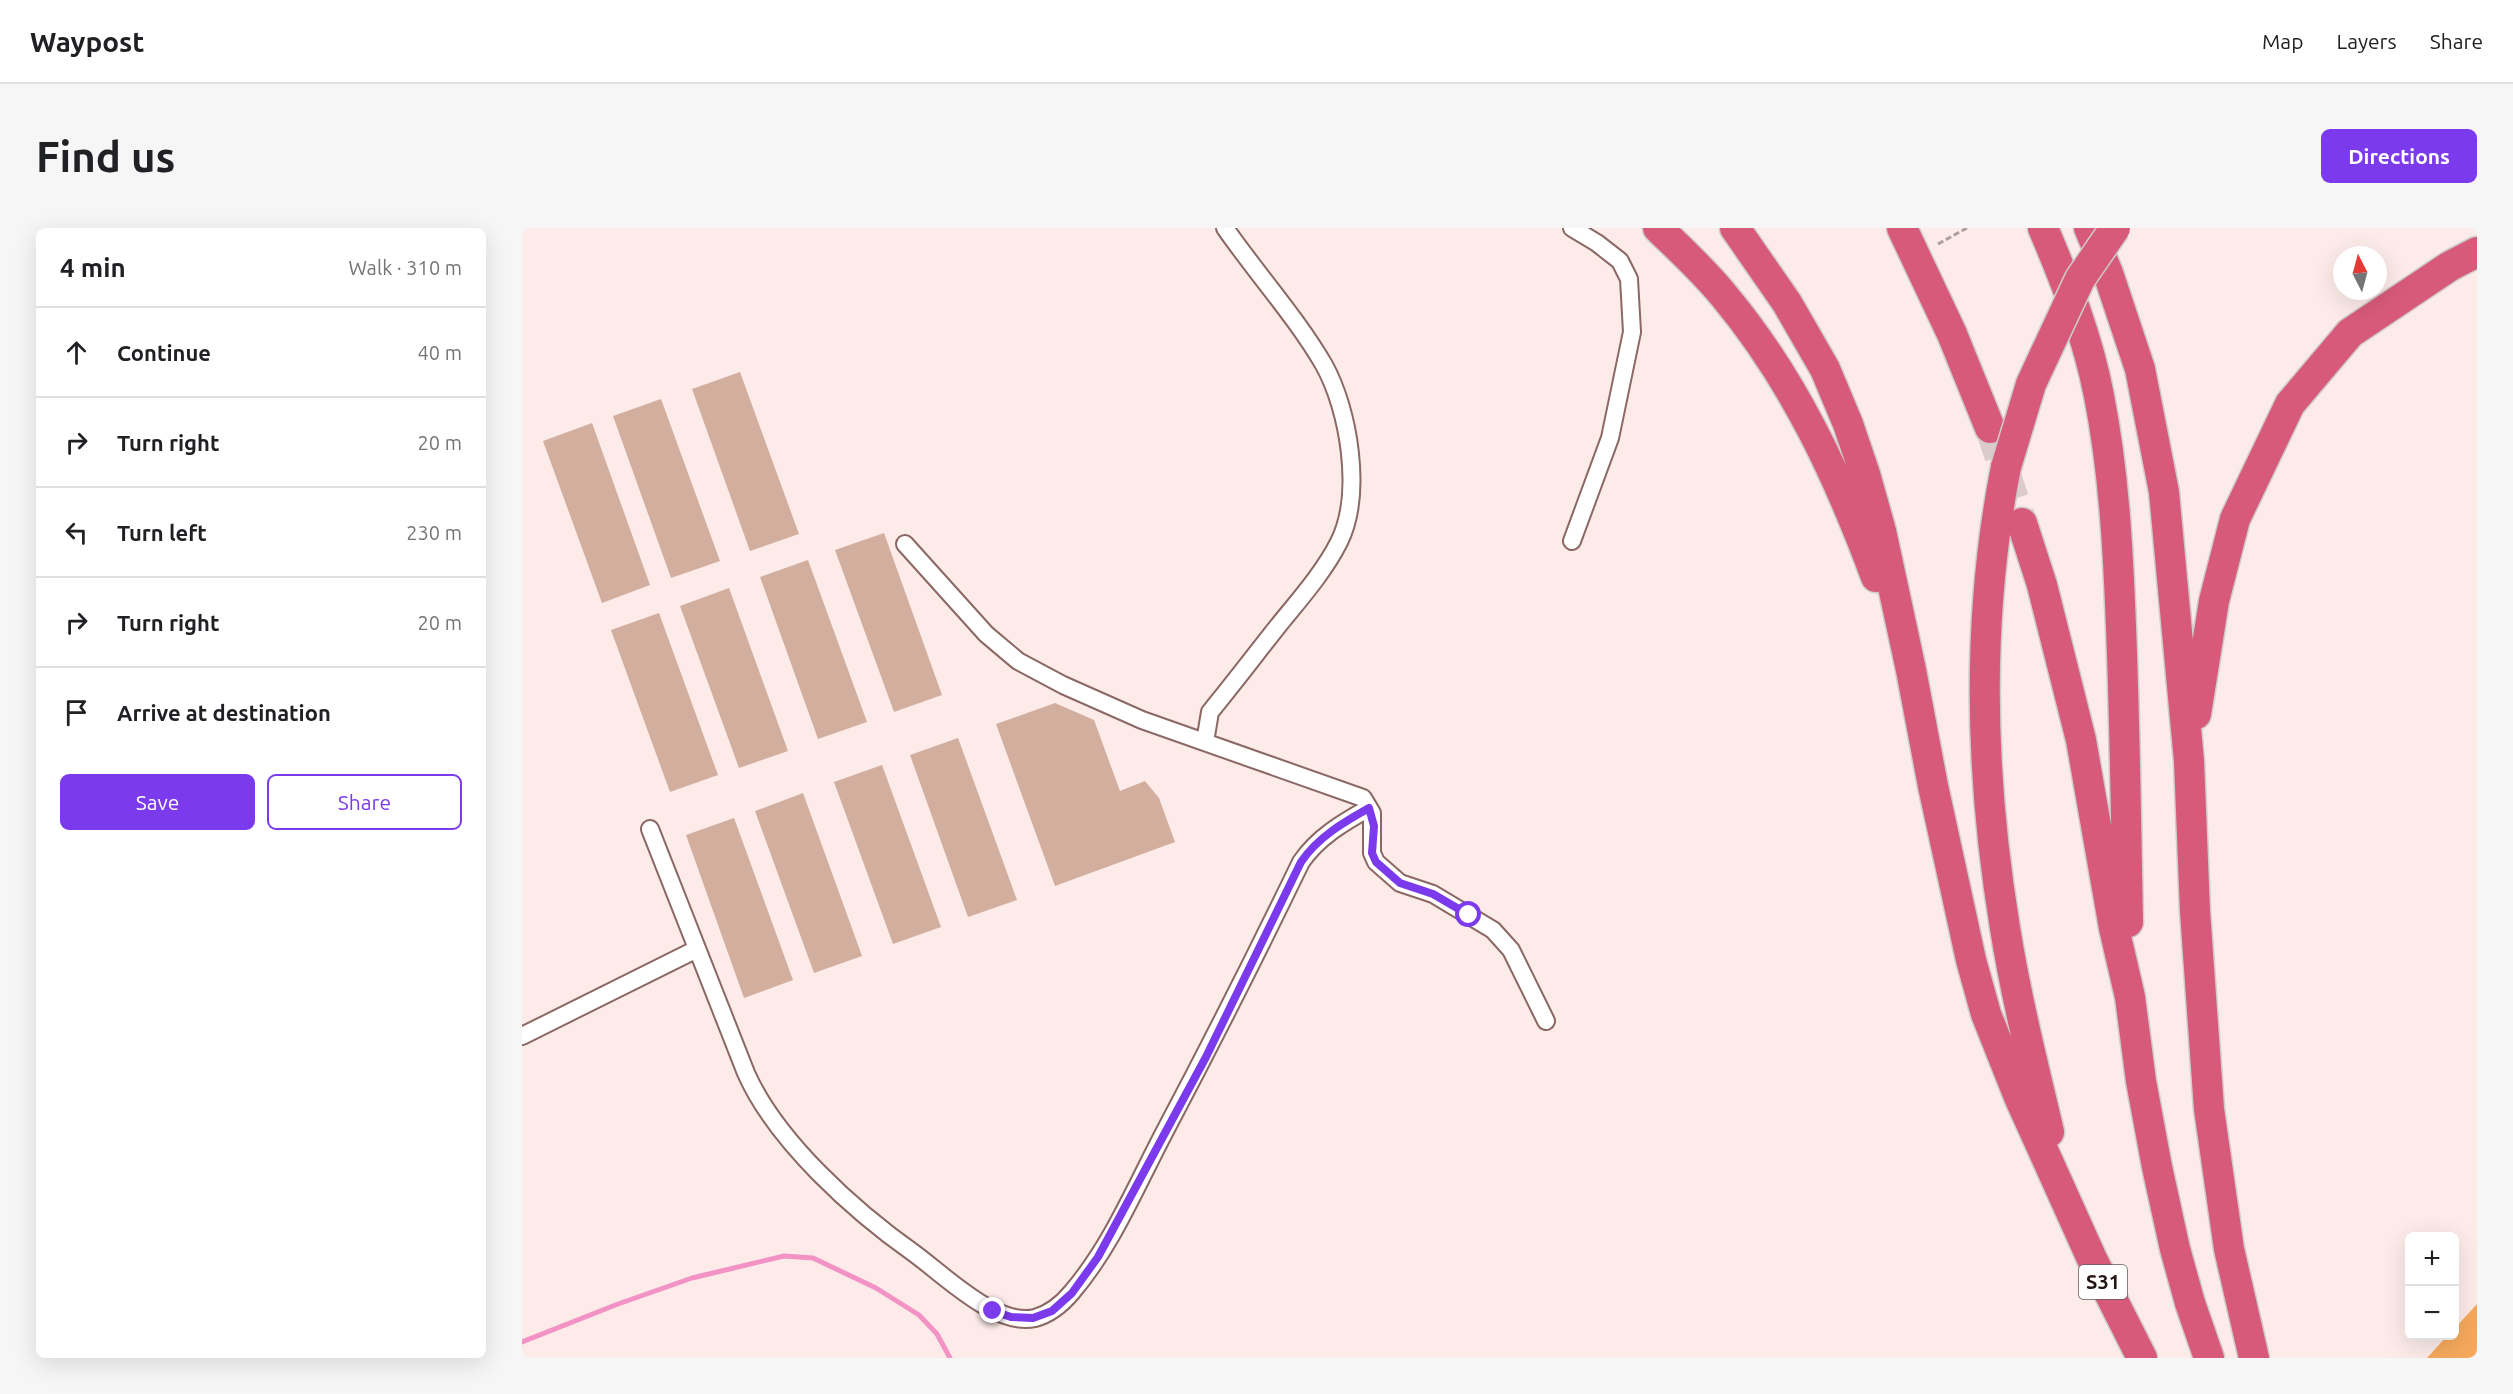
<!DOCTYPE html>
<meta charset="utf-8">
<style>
:root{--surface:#fff;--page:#f6f6f6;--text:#202124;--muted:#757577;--line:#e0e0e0;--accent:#7c3aed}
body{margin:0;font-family:Ubuntu,sans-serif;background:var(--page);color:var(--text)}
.controls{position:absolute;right:18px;bottom:18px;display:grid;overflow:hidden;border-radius:9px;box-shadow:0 6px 24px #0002}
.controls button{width:54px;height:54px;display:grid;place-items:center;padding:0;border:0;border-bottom:2px solid var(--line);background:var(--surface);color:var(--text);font:30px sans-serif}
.compass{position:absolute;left:1811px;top:18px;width:54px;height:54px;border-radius:50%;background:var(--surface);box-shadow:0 6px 24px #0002;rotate:354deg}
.stop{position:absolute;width:18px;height:18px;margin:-14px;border:4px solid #7c3aed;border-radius:50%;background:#fff}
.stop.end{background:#7c3aed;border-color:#fff;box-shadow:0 2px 6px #0008}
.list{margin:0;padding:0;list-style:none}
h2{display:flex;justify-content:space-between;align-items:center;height:78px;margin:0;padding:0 24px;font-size:26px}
h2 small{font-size:20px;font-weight:400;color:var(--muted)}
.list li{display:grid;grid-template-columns:39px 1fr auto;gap:18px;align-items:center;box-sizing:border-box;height:90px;padding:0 24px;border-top:2px solid var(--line)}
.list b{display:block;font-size:22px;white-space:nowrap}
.list em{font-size:20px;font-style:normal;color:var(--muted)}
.actions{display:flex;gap:12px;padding:18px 24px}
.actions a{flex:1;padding:14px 0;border:2px solid var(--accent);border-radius:9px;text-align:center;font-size:21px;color:var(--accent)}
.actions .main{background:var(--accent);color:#fff}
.icon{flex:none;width:33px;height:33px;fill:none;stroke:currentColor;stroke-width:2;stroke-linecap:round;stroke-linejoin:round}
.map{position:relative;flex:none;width:1955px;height:1130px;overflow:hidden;border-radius:9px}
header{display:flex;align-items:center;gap:36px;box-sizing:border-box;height:84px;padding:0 30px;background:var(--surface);border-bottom:2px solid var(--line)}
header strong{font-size:28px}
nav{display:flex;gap:33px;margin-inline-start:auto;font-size:21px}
.intro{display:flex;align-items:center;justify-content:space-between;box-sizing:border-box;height:144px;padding:0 36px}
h1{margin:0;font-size:42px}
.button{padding:15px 27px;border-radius:9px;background:var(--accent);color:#fff;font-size:21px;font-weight:700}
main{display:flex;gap:36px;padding:0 36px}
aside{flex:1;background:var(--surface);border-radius:9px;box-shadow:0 6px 24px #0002}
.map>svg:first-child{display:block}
.forest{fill:#f6a95d}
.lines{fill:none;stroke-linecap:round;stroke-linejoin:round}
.stream{stroke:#f393c5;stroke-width:5}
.building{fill:#d2ae9f}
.motorway-tunnel{stroke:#dbcbc9;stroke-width:30;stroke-dasharray:30 15;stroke-linecap:butt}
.minor-casing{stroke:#8b6864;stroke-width:20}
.motorway-casing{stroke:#cfcccb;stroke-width:33}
.path{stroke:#ae9f9d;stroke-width:3;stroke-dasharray:6 3;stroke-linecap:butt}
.minor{stroke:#fff;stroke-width:16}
.motorway{stroke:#d85a7a;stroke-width:30}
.motorway-bridge-casing{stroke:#cfcccb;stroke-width:33;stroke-linecap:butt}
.motorway-bridge{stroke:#d85a7a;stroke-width:30}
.route{stroke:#7c3aed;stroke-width:8}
.labels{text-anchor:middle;stroke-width:5;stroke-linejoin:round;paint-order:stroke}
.shield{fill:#fff;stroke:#655b5a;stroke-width:1.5}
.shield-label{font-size:20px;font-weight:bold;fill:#231513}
</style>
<header>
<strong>Waypost</strong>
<nav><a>Map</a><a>Layers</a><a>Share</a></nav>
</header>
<div class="intro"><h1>Find us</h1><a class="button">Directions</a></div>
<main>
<aside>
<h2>4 min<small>Walk · 310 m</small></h2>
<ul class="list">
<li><svg class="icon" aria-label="ahead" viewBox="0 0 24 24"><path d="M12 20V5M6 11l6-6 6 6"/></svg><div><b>Continue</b></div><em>40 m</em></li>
<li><svg class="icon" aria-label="right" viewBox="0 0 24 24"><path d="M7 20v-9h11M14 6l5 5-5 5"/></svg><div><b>Turn right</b></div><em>20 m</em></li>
<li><svg class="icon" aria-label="left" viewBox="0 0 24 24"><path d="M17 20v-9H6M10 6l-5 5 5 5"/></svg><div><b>Turn left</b></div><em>230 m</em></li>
<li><svg class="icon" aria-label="right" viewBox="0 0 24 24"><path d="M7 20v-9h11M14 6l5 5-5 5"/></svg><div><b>Turn right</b></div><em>20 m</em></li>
<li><svg class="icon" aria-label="arrive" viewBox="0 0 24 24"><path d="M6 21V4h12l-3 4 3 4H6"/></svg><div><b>Arrive at destination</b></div></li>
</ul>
<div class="actions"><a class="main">Save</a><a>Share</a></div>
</aside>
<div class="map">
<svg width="1955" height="1130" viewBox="0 0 1955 1130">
<rect width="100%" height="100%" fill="#fcebe9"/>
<!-- forest -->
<path class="forest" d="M 1955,1076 L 1955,1130 L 1905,1130 L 1925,1108 L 1932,1108 L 1933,1100 Z"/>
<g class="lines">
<!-- stream -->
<path class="stream" d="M 0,1114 L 96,1076 L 170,1050 L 262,1028 L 291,1030 L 354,1060 L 397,1087 L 415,1106 L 428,1130"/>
</g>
<!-- building -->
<path class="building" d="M 218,144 L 277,306 L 228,323 L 170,161 Z
M 139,171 L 198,333 L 149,350 L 91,188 Z
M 70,195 L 128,357 L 80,375 L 21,213 Z
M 362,305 L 420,467 L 372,484 L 313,322 Z
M 286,332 L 345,494 L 296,511 L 238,349 Z
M 207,360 L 266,523 L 217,540 L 158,378 Z
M 137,385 L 196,547 L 148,564 L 89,402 Z
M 533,475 L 572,492 L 598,563 L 623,553 L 637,570 L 653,614 L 533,658 L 474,496 Z
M 436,510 L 495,672 L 446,689 L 388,527 Z
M 360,537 L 419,699 L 371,716 L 312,554 Z
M 281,565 L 340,728 L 292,745 L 233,583 Z
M 212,590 L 271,752 L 222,770 L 164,607 Z"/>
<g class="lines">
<!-- motorway-tunnel -->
<path class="motorway-tunnel" d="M 1468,200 L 1500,295"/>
<!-- minor casing -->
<g class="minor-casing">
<path id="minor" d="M 1050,0 L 1075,15 L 1098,33 L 1107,51 L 1110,104 L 1088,210 L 1050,313
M 383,316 L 464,406 L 496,433 L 541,457 L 620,492 L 841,570 L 850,585 L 850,625 L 854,634 L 878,655 L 911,666 L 971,702 L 989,722 L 1024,793
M 683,514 L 688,484 C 711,456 733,427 756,398 C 777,372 802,344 817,314 C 841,266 827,182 802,137 C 774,89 735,46 703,0
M 128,601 L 224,845 C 254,913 332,983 393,1026 C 423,1048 474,1099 513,1090 C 528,1086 540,1076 550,1064 C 590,1017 614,958 643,903 C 690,814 735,725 779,634 C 796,609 822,594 847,580
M 0,808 L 175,721"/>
</g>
<!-- motorway casing -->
<g class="motorway-casing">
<path id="motorway" d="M 1136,0 C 1159,22 1183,44 1203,69 C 1272,152 1317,249 1354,349
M 1213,0 L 1265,75 L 1303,141 L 1326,196 L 1343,246 L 1359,303 L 1389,442 L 1411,558 L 1449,732 L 1464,786 L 1497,869 L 1570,1031 L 1620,1130
M 1380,0 L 1430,106 L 1468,200
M 1521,0 C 1544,54 1566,110 1577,168 C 1592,244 1596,321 1599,399 C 1603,497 1604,596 1606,694
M 1567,0 L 1586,45 L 1618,141 L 1642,264 L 1667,533 L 1673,683 L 1687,881 L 1707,1021 L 1732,1130
M 1484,239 C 1454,390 1458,548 1483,700 C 1494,769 1511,836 1527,904
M 1500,295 L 1520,357 L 1559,512 L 1592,700 L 1608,769 L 1619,853 L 1635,939 L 1653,1021 L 1668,1075 L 1687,1130
M 1674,486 L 1692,373 L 1713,291 L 1768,176 L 1828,105 L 1928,38 L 1955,24"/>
</g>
<!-- path -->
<path class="path" d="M 1416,16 L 1445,0"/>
<!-- minor -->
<use href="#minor" class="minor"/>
<!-- motorway -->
<use href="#motorway" class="motorway"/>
<!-- motorway-bridge casing -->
<g class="motorway-bridge-casing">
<path id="motorway-bridge" d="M 1484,239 L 1509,156 L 1558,51 L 1593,0"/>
</g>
<!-- motorway-bridge -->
<use href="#motorway-bridge" class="motorway-bridge"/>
</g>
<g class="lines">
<!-- route -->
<path class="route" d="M 471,1083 L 489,1089 L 511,1090 L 530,1083 L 550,1065 L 576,1029 L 684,829 L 779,634 C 796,609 822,594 847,580 L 852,598 L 850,625 L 854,634 L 878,655 L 911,666 L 947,687"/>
</g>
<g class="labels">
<!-- shield labels -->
<rect class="shield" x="1557" y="1037" width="48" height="34" rx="4.5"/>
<g class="shield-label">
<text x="1581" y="1061">S31</text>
</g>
</g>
</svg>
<div class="controls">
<button>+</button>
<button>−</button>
</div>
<svg class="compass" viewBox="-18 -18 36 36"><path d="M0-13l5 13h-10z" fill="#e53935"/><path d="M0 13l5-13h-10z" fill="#757577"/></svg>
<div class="stop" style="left:947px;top:687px"></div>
<div class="stop end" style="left:471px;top:1083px"></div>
</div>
</main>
